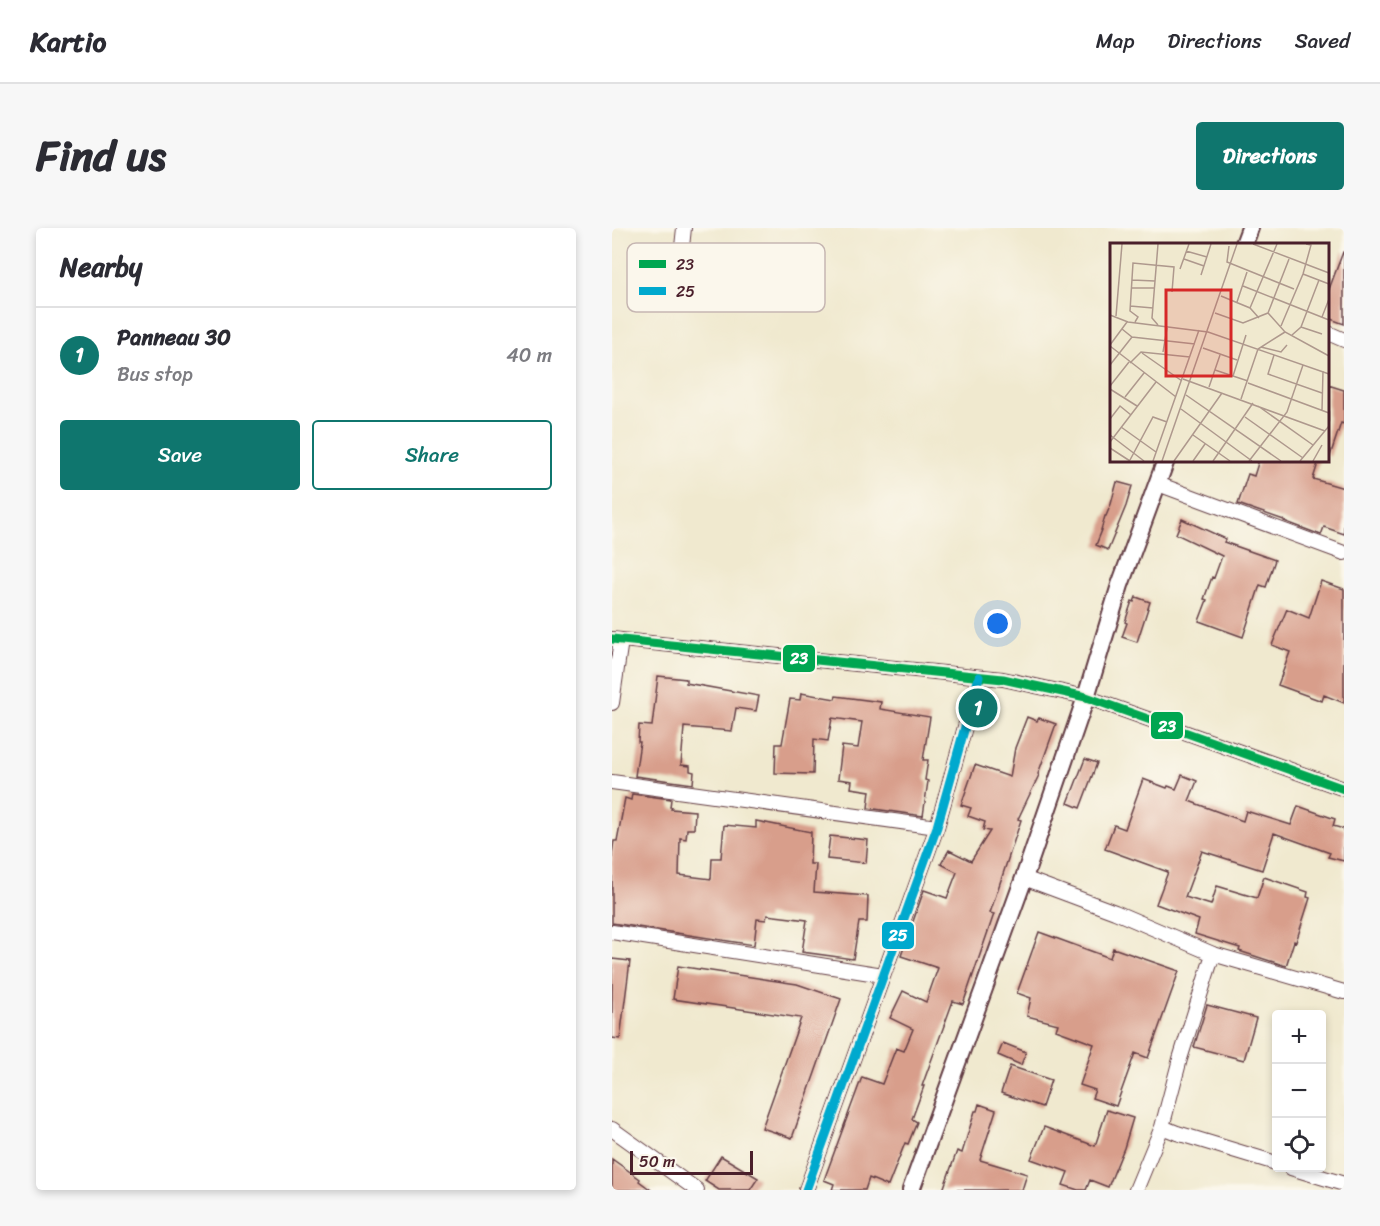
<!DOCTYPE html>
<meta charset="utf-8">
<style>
:root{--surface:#fff;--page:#f7f7f7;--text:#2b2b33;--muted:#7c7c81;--line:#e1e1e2;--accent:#0f766e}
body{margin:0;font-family:Sriracha,sans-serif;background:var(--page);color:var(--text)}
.controls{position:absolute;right:18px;bottom:18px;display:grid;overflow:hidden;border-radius:6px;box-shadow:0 3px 9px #0003}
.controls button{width:54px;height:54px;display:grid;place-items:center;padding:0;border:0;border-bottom:2px solid var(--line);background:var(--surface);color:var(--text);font:30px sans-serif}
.scale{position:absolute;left:18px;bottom:15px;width:123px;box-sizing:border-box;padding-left:6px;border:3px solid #4a1f2b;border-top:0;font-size:16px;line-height:21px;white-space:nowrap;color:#4a1f2b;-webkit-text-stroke:4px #fbf7ec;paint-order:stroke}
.you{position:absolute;left:386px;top:396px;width:21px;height:21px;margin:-15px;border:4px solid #fff;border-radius:50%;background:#1a73e8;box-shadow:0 0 0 9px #1a73e833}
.badge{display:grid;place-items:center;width:39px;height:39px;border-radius:50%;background:var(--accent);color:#fff;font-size:20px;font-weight:700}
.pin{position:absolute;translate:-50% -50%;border:3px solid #fff;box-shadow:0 2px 6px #0006}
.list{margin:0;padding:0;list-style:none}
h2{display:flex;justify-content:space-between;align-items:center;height:78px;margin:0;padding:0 24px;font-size:26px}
h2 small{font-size:20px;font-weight:400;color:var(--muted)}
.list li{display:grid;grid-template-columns:39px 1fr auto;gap:18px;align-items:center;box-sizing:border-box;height:96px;padding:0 24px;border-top:2px solid var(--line)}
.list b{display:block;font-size:22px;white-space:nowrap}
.list p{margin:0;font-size:20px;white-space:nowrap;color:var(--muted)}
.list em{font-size:20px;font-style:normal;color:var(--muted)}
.actions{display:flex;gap:12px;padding:18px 24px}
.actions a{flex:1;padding:14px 0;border:2px solid var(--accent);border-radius:6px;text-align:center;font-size:21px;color:var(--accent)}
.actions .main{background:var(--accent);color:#fff}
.icon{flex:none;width:33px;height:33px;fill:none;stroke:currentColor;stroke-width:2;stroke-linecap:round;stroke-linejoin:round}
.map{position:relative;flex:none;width:732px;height:962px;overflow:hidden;border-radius:6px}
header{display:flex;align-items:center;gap:36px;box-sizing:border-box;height:84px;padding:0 30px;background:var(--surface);border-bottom:2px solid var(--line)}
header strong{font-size:28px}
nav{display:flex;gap:33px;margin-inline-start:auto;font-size:21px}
.intro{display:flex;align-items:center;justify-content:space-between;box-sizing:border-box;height:144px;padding:0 36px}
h1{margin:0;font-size:42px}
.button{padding:15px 27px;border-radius:6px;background:var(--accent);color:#fff;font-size:21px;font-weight:700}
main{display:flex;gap:36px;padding:0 36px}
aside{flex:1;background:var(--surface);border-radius:6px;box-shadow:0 3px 9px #0003}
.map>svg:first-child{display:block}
.building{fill:#d89e8b}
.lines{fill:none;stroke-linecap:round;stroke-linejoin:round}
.minor-casing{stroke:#633d44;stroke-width:16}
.tertiary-casing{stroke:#633d44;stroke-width:20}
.minor{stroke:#fff;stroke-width:14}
.tertiary{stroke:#fff;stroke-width:16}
.bus-1-casing{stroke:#fbf7ec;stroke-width:14}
.bus-2-casing{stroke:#fbf7ec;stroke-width:14}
.bus-1{stroke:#00a651;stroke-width:9}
.bus-2{stroke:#00a9ce;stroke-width:9}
.inset-road{fill:none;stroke:#ae988d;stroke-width:1.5}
.view{fill:#d62828;fill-opacity:0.15;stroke:#d62828;stroke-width:3}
.inset-edge{fill:none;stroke:#4a1f2b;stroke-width:3}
.key{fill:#fbf7ec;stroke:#c6b6b2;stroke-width:1.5}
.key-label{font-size:16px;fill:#4a1f2b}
.line-badge{stroke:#fbf7ec;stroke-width:2}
.badge-label{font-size:16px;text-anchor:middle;font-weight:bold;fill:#fff}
</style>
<header>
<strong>Kartio</strong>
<nav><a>Map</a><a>Directions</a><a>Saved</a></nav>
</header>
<div class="intro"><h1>Find us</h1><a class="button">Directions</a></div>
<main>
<aside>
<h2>Nearby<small></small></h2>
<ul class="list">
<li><span class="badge">1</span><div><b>Panneau 30</b><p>Bus stop</p></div><em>40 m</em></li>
</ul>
<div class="actions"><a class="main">Save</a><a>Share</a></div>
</aside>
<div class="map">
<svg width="732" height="962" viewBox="0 0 732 962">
<rect width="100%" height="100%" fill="#fbf7ec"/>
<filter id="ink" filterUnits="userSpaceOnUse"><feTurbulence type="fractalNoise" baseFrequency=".0167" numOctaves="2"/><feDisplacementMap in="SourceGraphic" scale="12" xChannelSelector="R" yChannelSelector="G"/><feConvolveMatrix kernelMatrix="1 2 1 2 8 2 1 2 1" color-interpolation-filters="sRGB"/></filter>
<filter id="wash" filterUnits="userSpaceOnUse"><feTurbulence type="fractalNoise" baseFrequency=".008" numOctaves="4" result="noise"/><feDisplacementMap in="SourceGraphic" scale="24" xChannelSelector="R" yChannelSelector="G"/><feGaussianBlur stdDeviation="1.35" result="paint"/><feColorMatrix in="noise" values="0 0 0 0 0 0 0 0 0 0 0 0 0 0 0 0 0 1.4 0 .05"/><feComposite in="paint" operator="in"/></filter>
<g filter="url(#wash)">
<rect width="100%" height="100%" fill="#f0e9cf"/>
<g id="blocks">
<!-- building -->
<path class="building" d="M 731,24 L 732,24 L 732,96 L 716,90 L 716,64 Z
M 716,157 L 732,162 L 732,196 L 729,195 L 718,228 L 716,228 Z
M 647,232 L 707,232 L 701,251 L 732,260 L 732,306 L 712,299 L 709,307 L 672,293 L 672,292 L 626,276 L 636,246 L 642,248 Z
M 505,254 L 520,258 L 514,278 L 496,322 L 484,317 L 490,302 L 489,302 L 493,288 L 494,288 L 499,276 Z
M 570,291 L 614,311 L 612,314 L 663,332 L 654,359 L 648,357 L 631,409 L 587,393 L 595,372 L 592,371 L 600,349 L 602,350 L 610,328 L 564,306 Z
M 709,353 L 732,361 L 732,475 L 712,467 L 710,473 L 666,457 L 678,424 L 660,417 L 675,381 L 697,390 Z
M 524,369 L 538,374 L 525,414 L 510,409 L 515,395 L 513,394 L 520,373 L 522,374 Z
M 46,448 L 74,451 L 74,455 L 147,468 L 144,483 L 124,480 L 120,503 L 72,499 L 69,537 L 78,538 L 78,543 L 82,544 L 81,556 L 23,548 L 28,514 L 26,514 L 27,497 L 40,498 Z
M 189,465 L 223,471 L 224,468 L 269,474 L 268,481 L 318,489 L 311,532 L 316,532 L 313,552 L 316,553 L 311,588 L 256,580 L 258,563 L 239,560 L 240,553 L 226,551 L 230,518 L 246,520 L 250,494 L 220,490 L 216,513 L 202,511 L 201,546 L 163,545 L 164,516 L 170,516 L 178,471 L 188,472 Z
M 415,489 L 425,493 L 427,490 L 444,496 L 426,546 L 427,547 L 406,591 L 409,592 L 378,685 L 382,686 L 351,776 L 341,773 L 310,858 L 312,858 L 300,891 L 305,894 L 296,916 L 293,915 L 276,958 L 257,950 L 253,962 L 220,962 L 222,956 L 212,952 L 250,849 L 270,856 L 284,820 L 292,823 L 301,801 L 278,790 L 291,763 L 314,774 L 326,740 L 289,728 L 312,662 L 335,670 L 345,644 L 329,636 L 337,622 L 359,633 L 378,603 L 371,602 L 373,594 L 356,588 L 359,580 L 349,577 L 363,537 L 398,549 L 403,520 Z
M 473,531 L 485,535 L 468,580 L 456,575 Z
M 570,547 L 585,553 L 577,573 L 631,593 L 634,583 L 679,597 L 686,578 L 723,591 L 721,598 L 732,601 L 732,633 L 716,629 L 718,625 L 662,605 L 650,642 L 590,623 L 573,669 L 599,677 L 605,658 L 645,670 L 652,649 L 696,664 L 695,669 L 698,670 L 684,714 L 682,713 L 674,738 L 627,723 L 628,720 L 583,706 L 587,692 L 544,676 L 556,644 L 493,621 L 502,597 L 513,601 L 531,551 L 555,560 L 556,558 L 564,561 Z
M 20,566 L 59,571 L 58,579 L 60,579 L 59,581 L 83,583 L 82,601 L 75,601 L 74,611 L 68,610 L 67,647 L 99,651 L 100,630 L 109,630 L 112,597 L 144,600 L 144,593 L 199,604 L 198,636 L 204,636 L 202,664 L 256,668 L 255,694 L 247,694 L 241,731 L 190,724 L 195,692 L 155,687 L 154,692 L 145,691 L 142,717 L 0,695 L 0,626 L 2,613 L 5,613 L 13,570 L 19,572 Z
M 218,608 L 256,612 L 254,635 L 215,631 Z
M 427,704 L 498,730 L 501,720 L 567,743 L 536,830 L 523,825 L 504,878 L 480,870 L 483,862 L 468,857 L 482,816 L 444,802 L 446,796 L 415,788 L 419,770 L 405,765 Z
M 0,731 L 18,733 L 8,811 L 0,810 Z
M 66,738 L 185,756 L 229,771 L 180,910 L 150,900 L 189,790 L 61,771 Z
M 595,777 L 644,790 L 632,832 L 582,819 Z
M 391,815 L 414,824 L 409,837 L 386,827 Z
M 398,838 L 439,852 L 430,879 L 389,865 Z
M 367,876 L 384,882 L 368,932 L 415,946 L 410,962 L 331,962 L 345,923 L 350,925 L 363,883 L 365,883 Z
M 495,882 L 521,890 L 512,920 L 496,959 L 478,952 L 474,962 L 466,962 L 451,957 L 456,944 L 419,931 L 432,899 L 483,918 Z
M 109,928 L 146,950 L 138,962 L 107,962 L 93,953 Z
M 0,931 L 28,951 L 27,953 L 39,962 L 0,962 Z"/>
</g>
</g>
<g filter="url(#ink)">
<use href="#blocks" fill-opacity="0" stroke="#633d44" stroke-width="1.5"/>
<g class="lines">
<!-- minor casing -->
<g class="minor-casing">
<path id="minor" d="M 70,19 L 72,0
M 716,105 L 732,112
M 546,256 L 732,325
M 0,411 L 391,451 L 474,469 L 732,561
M 0,475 L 9,412
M 0,554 L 325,599
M 412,650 L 503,684 L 601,726 L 732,764
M 0,704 L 271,747
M 550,899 L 565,905 L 664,935
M 0,901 L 85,962
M 679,940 L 732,956
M 194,962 L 325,599 L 367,449
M 524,962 L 550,899 L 568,831 L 601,726"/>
</g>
<!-- tertiary casing -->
<g class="tertiary-casing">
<path id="tertiary" d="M 632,16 L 638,0
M 299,962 L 412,650 L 474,469 L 508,357 L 554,232"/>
</g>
<!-- minor -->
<use href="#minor" class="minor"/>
<!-- tertiary -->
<use href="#tertiary" class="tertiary"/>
<!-- bus-1 casing -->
<g class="bus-1-casing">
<path id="bus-1" d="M 0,411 L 391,451 L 474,469 L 732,561"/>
</g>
<!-- bus-2 casing -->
<g class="bus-2-casing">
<path id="bus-2" d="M 194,962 L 325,599 L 367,449"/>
</g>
<!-- bus-1 -->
<use href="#bus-1" class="bus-1"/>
<!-- bus-2 -->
<use href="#bus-2" class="bus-2"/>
</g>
</g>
<!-- overview -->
<g transform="translate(498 15)">
<rect width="219" height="219" fill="#f0e9cf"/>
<path class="inset-road" d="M 48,1 L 42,75 L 48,82M 143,1 L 219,30M 119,3 L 117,19 L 184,46M 76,8 L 97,14M 74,16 L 94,23M 70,26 L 79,1M 193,31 L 219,41M 91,32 L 101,1M 22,37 L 45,38M 133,43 L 219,77M 21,45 L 45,45M 111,53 L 140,65 L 149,75M 127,59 L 137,29M 20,63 L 43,65M 140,65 L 167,1M 105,70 L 133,80 L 158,70 L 175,89 L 219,113M 158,70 L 179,16M 0,72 L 18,79 L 98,89 L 219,131M 6,73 L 12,1M 212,74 L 219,56M 25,79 L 28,74 L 20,68 L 23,20 L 64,24 L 62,49M 171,83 L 193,31 L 201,2 L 196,1M 191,84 L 212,91M 12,86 L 22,94 L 85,101M 182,92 L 191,84 L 209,37M 0,102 L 17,79M 0,103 L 66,154M 151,104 L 171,109 L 177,102M 93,105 L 127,117M 53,109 L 57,85M 32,110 L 72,138M 164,112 L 158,131 L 212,150M 20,120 L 31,109 L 80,114M 0,122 L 22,94M 105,127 L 138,138M 123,133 L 136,92M 73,136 L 215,188M 138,140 L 219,170M 0,143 L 19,119M 99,144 L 110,112M 0,146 L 27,163M 76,152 L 171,218M 15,154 L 34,130M 131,156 L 148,106 L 175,89M 148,163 L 203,202M 71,166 L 142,218M 212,167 L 213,128M 135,174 L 193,215M 0,176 L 10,163 L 21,172M 11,184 L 46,209M 0,192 L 34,218M 83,192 L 120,218M 0,199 L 46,139M 0,205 L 20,218M 20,217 L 43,174 L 57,179M 43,218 L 89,87M 52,218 L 127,1M 64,218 L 112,150M 83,218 L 95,201M 103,218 L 143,160M 139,218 L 177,169 L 193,122M 190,218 L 219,183M 203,218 L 212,202"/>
<path class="view" d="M 56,47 L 121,47 L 121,133 L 56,133 Z"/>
<rect width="219" height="219" class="inset-edge"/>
</g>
<!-- legend -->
<rect x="15" y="15" width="198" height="69" rx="9" class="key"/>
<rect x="27" y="32" width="27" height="8" fill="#00a651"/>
<rect x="27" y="59" width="27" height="8" fill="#00a9ce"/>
<g class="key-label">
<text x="64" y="42">23</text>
<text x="64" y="69">25</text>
</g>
<g class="line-badge">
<rect x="170" y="416" width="34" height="29" rx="6" fill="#00a651"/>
<rect x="538" y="483" width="34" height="29" rx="6" fill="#00a651"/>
<rect x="269" y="693" width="34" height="29" rx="6" fill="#00a9ce"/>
</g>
<g class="badge-label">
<text x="187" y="436">23</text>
<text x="555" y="504">23</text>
<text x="286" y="713">25</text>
</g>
</svg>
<div class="controls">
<button>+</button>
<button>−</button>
<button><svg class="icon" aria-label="locate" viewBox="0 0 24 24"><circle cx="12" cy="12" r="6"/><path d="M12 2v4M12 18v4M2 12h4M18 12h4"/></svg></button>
</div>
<div class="scale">50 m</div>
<div class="you"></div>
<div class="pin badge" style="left:366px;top:480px">1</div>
</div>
</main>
